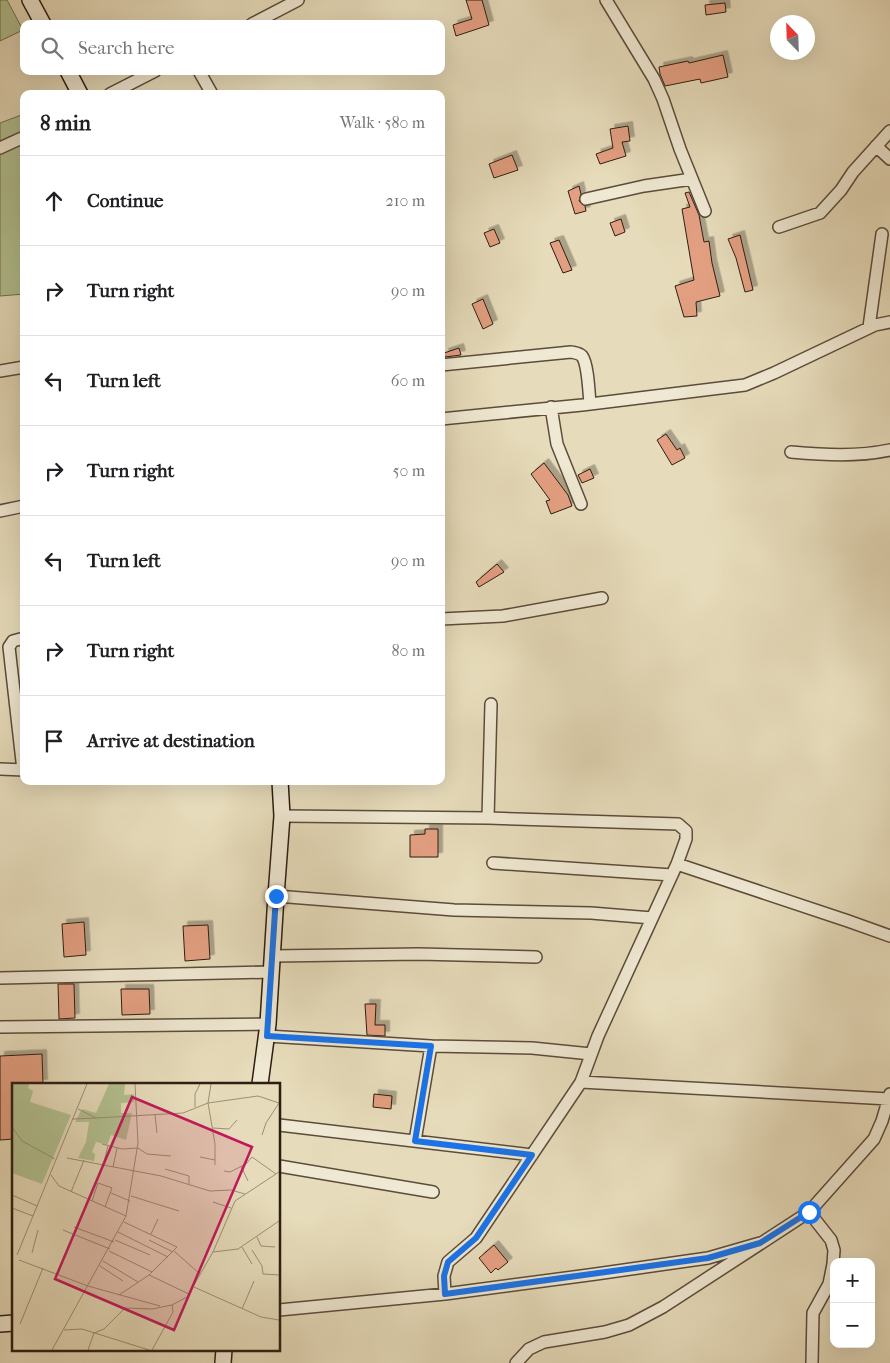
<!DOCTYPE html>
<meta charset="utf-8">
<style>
:root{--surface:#fff;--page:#f2f2f2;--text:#202124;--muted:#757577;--line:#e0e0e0}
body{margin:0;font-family:"IM FELL French Canon",serif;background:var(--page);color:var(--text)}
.controls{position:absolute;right:15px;bottom:15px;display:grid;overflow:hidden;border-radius:10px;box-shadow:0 5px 20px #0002}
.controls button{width:45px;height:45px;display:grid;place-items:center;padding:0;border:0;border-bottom:1px solid var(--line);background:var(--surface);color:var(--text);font:25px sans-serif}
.compass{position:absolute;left:770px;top:15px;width:45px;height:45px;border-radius:50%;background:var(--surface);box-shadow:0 5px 20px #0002;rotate:337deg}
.stop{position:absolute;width:15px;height:15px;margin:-11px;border:4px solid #1a73e8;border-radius:50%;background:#fff}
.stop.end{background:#1a73e8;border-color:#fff;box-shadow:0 1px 5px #0008}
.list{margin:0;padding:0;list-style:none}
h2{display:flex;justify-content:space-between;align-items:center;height:65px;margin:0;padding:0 20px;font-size:21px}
h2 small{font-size:16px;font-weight:400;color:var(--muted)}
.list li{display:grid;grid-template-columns:32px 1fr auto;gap:15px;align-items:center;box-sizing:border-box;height:90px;padding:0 20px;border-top:1px solid var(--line)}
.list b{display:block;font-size:19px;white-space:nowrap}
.list em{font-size:16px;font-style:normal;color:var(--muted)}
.icon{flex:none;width:28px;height:28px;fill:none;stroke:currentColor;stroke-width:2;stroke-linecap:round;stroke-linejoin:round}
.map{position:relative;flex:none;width:890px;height:1363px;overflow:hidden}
.search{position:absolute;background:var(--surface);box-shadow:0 5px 20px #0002;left:20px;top:20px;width:425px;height:55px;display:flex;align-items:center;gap:12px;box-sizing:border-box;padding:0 18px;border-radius:10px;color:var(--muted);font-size:19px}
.panel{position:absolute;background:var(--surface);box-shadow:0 5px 20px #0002;left:20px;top:90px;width:425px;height:695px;border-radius:10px}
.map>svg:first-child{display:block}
.green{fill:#b3c191;stroke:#706f51}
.building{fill:#e39f81;stroke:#2e1d11;filter:url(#shadow)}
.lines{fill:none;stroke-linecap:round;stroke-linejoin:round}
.street-casing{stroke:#5c4c3b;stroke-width:14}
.secondary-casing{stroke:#2e1d11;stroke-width:18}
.street{stroke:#efe8d2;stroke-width:11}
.secondary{stroke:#efe8d2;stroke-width:15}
.route{stroke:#1a73e8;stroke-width:6}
.inset-road{fill:none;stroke:#9c8f76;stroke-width:1}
.view{fill:#c2185b;fill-opacity:0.15;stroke:#c2185b;stroke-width:2.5}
.inset-edge{fill:none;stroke:#2e1d11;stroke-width:2.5}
</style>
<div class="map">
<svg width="890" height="1363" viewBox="0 0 890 1363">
<defs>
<filter id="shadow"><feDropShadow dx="4.5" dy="-4.5" stdDeviation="0" flood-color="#0004"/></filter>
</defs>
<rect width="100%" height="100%" fill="#e6dbba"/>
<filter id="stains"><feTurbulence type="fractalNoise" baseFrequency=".004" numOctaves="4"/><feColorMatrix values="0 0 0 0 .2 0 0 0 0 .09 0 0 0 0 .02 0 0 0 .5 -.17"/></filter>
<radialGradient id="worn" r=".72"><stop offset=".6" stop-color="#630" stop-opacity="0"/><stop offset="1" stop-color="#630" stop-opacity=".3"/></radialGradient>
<!-- green -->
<path class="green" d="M 0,0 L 7,0 L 23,30 L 0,41 Z
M 24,114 L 24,294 L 0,296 L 0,123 Z"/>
<!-- building -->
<path class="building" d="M 466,0 L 482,0 L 489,25 L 456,36 L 453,25 L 472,19 Z
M 725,3 L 726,12 L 706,15 L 705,5 Z
M 723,55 L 728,77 L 701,83 L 700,79 L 665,86 L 660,74 L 659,67 L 688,61 L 689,63 Z
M 628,126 L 630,141 L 622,142 L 626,156 L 600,164 L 596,154 L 613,148 L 610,129 Z
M 512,155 L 518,170 L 494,178 L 489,164 Z
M 579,186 L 581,194 L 579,201 L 585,206 L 586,211 L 575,214 L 568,191 Z
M 689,192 L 699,215 L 704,242 L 709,241 L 712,263 L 720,296 L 696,302 L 697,316 L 684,317 L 675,286 L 694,280 L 682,209 L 690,207 L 685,193 Z
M 621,219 L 625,232 L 615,236 L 610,223 Z
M 494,229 L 500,243 L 490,247 L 484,233 Z
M 740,235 L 753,290 L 745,292 L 736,258 L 728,239 Z
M 559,240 L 572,270 L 563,273 L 550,243 Z
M 483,299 L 493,324 L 483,329 L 472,304 Z
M 459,348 L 461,355 L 445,357 L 444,353 Z
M 666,434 L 677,450 L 680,448 L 685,458 L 672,465 L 657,440 Z
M 544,463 L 568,495 L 572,506 L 551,514 L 546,501 L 550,500 L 531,474 Z
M 590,469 L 594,478 L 582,483 L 578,475 Z
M 497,564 L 504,572 L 479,587 L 476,582 Z
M 425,829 L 438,829 L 438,857 L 410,857 L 410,835 L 425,834 Z
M 84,922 L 86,955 L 64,957 L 62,924 Z
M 208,925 L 210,959 L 185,961 L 183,926 Z
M 58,984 L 74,984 L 75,1018 L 59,1019 Z
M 121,989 L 149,989 L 150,1014 L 122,1015 Z
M 365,1004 L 376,1004 L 375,1025 L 385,1025 L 385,1036 L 367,1035 Z
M 42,1054 L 43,1084 L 14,1084 L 14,1139 L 0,1140 L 0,1056 Z
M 374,1094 L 392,1096 L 391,1109 L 373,1107 Z
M 494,1245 L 508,1262 L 498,1270 L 496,1268 L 491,1273 L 479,1258 Z"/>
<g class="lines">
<!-- street casing -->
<g class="street-casing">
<path id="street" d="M 606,0 L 654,79 L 663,99 L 680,149 L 705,211
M 252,24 L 298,0
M 199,71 L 212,94
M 110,94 L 155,71
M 876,146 L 890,159
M 0,148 L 24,137
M 586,199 L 644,186 L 692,179
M 779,227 L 820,213 L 841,190 L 853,172 L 890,131
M 869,327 L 882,234
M 441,365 L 571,352 C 576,353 579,353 582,356 C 588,364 589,393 590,404
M 0,371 L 24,367
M 551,407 L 557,444 L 581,504
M 441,419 L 582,405 L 745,385 L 774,373 L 875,325 L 890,322
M 791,452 C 825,455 856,457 890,450
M 0,511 L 24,506
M 441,619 L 503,616 L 602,598
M 0,769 L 24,770
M 23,770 L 9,647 L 13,641 L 24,638
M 282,816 L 488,818 L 678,824 L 686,831 L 686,839 L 677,864 L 598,1036 L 581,1082 L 476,1238 L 448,1262 L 444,1276 L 445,1294
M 488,818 L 491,704
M 493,863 L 672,875
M 677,864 L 848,921 L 890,936
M 276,896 L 454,910 L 591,913 L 652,918
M 272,956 L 419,954 L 536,957
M 0,978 L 271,972
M 0,1027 L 268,1024
M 267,1036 L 431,1046 L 532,1048 L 591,1054
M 581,1082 L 889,1099
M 279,1125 L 532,1155
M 415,1141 L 431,1046
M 279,1166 L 433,1192
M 809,1212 L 831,1240 L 834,1250 L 833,1264 L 829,1284 L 813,1313 L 812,1363
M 279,1310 L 445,1294 L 596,1274 L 708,1258 L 760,1243
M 516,1363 L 529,1349 L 544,1342 L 605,1332 L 629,1325 L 663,1307 L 809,1212 L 874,1139 L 882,1121 L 890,1094"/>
</g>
<!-- secondary casing -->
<g class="secondary-casing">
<path id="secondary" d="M 30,0 L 43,24
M 68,71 L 80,94
M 260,1084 L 268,1024 L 276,896 L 282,816 L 280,781
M 0,1324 L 14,1323
M 223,1363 L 224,1349"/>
</g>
<!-- street -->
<use href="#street" class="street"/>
<!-- secondary -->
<use href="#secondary" class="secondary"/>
</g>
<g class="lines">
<!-- route -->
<path class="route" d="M 276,896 L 267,1036 L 431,1046 L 415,1141 L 532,1155 L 476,1238 L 448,1262 L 444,1276 L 445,1294 L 708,1258 L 760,1243 L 809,1212"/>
</g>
<!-- overview -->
<g transform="translate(12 1083)">
<rect width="268" height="268" fill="#e6dbba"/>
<path d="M 0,1 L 17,1 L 16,5 L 21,8 L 18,19 L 59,32 L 30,101 L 0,90 ZM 97,1 L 113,1 L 112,12 L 122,11 L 122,19 L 109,20 L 109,30 L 120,30 L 114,57 L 99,52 L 95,62 L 84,59 L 80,69 L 83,71 L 82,78 L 66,75 L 74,59 L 77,39 L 63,39 L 70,26 L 84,30 Z" fill="#b3c191"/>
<path class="inset-road" d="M 199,1 L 196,20 L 203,61 L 203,82M 183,24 L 183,11 L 188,1M 66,26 L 84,35 L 171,30 L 196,20 L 246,13 L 267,20M 143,32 L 145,50M 61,36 L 84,35M 0,44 L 10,58 L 43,76M 201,45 L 217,46 L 225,37M 250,52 L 254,40 L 267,20M 90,61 L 110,66 L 126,65 L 135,71 L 159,73M 188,74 L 203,77M 55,75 L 149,93 L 198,108 L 219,107 L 233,111M 91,82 L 96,63M 229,83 L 236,98M 101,84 L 105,65M 153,86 L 177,93 L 177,101M 212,88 L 218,89 L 234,81 L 240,74 L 264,91M 39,92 L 47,103 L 114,133M 59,109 L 72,77M 99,110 L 118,118M 0,112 L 25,123M 119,113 L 167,128M 80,118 L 86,100 L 100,105 L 93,124M 201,119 L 219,125M 0,125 L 21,133M 62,144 L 102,159M 51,147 L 98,166M 106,149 L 156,174M 139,151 L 146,136M 245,154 L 249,163 L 263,164M 103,157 L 138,172M 137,157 L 161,169M 230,164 L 240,181M 240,167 L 250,183 L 251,191 L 267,192M 97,168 L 140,189M 162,168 L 188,191M 201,169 L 226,166 L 267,138M 20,170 L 26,147M 5,172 L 75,1M 7,177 L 76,203 L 148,223M 91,178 L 126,199M 88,183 L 111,198M 137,192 L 177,211M 182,204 L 249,234 L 267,237M 107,212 L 137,192 L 165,164 L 112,139M 230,226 L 242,198M 8,241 L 31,185M 52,247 L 70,246 L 137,267M 40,267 L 114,133 L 126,60 L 123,1M 76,267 L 82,250 L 92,246 L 113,225 L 140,226 L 160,222 L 175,214 L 201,169 L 223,118 L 267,89M 140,267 L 161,229 L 160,222"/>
<path class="view" d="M 120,14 L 240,64 L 162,247 L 43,196 Z"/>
<rect width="268" height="268" class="inset-edge"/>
</g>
<rect width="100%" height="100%" filter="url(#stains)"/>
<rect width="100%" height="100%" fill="url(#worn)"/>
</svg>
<div class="controls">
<button>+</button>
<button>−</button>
</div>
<svg class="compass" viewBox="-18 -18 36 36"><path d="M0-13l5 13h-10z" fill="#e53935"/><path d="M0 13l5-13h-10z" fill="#757577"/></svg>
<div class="stop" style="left:809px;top:1212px"></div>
<div class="stop end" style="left:276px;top:896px"></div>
<div class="search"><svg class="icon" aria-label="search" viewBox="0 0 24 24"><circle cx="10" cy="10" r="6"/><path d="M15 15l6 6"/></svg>Search here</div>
<section class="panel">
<h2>8 min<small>Walk · 580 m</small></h2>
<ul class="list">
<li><svg class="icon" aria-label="ahead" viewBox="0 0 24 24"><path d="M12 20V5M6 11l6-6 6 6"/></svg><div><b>Continue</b></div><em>210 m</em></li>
<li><svg class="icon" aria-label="right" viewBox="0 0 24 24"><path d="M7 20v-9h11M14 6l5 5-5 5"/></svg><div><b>Turn right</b></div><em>90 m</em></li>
<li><svg class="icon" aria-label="left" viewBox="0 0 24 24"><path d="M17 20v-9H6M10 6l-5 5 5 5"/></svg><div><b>Turn left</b></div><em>60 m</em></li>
<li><svg class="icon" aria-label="right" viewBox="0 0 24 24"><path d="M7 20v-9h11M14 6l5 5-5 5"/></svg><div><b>Turn right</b></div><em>50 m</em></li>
<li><svg class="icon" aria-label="left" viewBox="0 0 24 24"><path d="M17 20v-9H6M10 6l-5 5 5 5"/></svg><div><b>Turn left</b></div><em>90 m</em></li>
<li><svg class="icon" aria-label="right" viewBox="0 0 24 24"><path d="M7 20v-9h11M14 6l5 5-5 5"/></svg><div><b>Turn right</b></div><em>80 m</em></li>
<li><svg class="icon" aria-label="arrive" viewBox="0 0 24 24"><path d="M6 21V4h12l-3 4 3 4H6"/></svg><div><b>Arrive at destination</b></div></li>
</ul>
</section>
</div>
